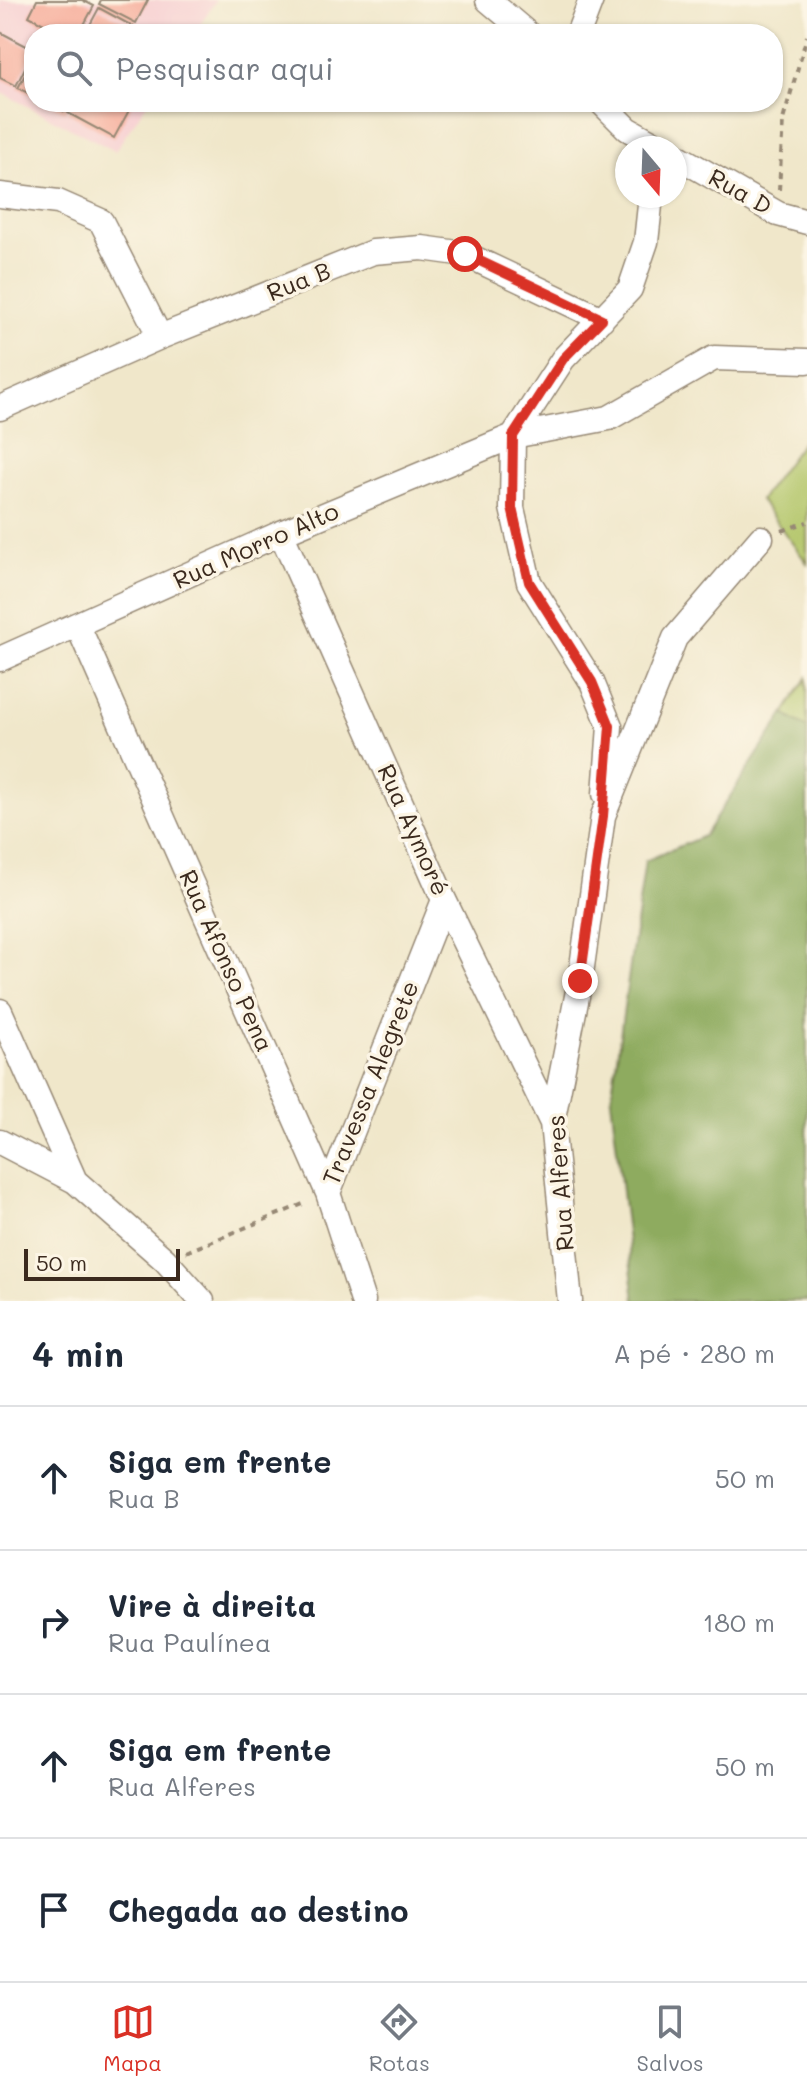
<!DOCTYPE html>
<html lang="pt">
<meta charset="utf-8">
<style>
:root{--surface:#fff;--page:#f2f2f3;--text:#1f2937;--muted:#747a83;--line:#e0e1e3;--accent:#d93025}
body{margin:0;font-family:Mali,sans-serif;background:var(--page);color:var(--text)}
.compass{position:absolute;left:615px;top:136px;width:72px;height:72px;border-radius:50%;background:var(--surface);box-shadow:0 2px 6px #0004;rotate:161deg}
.scale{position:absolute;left:24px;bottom:20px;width:156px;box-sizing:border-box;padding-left:8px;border:4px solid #3b2a1e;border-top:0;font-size:22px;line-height:28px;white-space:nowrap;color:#3b2a1e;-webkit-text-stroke:6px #fcf5e5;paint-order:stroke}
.stop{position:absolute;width:24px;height:24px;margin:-18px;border:6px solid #d93025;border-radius:50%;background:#fff}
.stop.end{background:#d93025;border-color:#fff;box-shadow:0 2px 8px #0008}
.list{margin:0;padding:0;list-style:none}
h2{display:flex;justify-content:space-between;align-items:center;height:104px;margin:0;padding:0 32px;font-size:34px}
h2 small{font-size:26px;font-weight:400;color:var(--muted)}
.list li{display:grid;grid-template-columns:52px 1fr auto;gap:24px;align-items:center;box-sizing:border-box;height:144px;padding:0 32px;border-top:2px solid var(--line)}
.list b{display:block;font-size:30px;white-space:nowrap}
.list p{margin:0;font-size:26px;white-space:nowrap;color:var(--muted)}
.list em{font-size:26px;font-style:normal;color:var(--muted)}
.icon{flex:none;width:44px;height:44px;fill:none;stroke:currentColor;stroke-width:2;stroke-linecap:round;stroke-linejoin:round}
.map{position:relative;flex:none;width:807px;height:1301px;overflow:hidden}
.search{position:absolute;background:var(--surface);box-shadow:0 2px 6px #0004;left:24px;right:24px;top:24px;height:88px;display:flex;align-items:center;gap:20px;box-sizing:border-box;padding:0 28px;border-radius:32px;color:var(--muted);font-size:30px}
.sheet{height:680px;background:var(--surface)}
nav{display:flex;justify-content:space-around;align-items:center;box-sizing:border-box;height:112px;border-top:2px solid var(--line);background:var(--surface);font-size:22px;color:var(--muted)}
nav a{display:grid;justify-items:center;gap:4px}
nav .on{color:var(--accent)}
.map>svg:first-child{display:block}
.built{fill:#f7cfd2}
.green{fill:#b3c66a;stroke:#777844;stroke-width:2}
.forest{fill:#8eab5e;stroke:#646a3e;stroke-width:2}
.building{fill:#f7af9d}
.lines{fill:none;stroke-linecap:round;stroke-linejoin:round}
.street-casing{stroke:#968874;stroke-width:27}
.path{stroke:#968874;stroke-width:4;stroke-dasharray:6 6;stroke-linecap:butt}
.street{stroke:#fff;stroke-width:24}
.route{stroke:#d93025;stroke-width:10}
.labels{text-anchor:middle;stroke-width:7;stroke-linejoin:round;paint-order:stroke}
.street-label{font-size:24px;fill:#3b2a1e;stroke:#fcf5e5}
</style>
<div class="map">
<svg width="807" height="1301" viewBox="0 0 807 1301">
<rect width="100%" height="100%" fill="#fcf5e5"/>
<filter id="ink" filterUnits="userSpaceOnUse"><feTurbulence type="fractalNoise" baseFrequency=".0125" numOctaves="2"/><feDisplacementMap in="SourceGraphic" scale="16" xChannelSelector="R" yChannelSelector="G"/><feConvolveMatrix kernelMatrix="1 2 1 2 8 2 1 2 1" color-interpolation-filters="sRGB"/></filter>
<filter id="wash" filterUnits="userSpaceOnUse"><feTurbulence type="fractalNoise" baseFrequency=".006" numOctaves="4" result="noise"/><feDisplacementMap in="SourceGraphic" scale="32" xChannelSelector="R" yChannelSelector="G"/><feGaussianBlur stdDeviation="1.8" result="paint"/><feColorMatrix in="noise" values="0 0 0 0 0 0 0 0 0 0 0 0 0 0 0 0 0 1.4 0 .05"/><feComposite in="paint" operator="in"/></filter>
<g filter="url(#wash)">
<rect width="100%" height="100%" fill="#f0e7ca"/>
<!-- built -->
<path class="built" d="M 0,0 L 216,0 L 194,34 L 34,34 L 34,102 L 148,102 L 115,151 L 0,92 Z"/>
<!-- green -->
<path class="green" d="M 807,436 L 807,563 L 760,500 Z
M 807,678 L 807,728 L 784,714 Z"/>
<!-- forest -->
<path class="forest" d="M 784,714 L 807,728 L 807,1301 L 635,1301 L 611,1099 L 645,861 L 704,836 Z"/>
<g id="blocks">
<!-- building -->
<path class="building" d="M 37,0 L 82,0 L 94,6 L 79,34 L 62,34 L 29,16 Z
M 101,0 L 148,0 L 136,23 L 99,4 Z
M 99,8 L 147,34 L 85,34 Z
M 0,32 L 34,50 L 16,86 L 0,78 Z
M 34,58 L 34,96 L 18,88 Z
M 45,102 L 70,102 L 65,112 Z
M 74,102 L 131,102 L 133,103 L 114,138 L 68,113 Z"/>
</g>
</g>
<g filter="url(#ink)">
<use href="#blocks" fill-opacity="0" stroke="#968874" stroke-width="2"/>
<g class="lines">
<!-- street casing -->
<g class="street-casing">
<path id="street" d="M 488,0 L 528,34
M 578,34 L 591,0
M 601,102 L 628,129 L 662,148
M 675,155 L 778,214 L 807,222
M 0,195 L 58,202 L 101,221 L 160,337
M 0,408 L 160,337 L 373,252 L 422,248 L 465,254 L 602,319
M 281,533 L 444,900 L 552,1123
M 78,626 L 328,1193 L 363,1301
M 0,659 L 281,533 L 513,436 L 609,418 L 714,358 L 807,361
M 605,794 L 610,726 L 592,682 L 529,582 L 512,508 L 513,436 L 563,359 L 630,289 L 646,242 L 651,196
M 0,1011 L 75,1181
M 0,1142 L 75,1181 L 165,1260 L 202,1301
M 328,1193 L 444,900
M 570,1301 L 552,1123 L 580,981 L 603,816 L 675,638 L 761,538"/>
</g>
<!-- path -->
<path class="path" d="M 779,190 L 783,120 L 807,36
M 782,531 L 807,522
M 186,1252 L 308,1202"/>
<!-- street -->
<use href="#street" class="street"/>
</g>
</g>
<g class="lines" filter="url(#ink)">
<!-- route -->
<path class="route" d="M 465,254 L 602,319 L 563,359 L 513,436 L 512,508 L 529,582 L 592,682 L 610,726 L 603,816 L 580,981"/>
</g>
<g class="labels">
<!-- street labels -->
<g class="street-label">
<text transform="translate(740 192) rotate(29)" y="8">Rua D</text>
<text transform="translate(299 282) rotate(-22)" y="8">Rua B</text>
<text transform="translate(256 546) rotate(-24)" y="8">Rua Morro Alto</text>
<text transform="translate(413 830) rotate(66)" y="8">Rua Aymoré</text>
<text transform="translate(226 961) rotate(66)" y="8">Rua Afonso Pena</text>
<text transform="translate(371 1083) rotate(-68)" y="8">Travessa Alegrete</text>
<text transform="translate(561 1183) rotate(-94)" y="8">Rua Alferes</text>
</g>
</g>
</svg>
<svg class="compass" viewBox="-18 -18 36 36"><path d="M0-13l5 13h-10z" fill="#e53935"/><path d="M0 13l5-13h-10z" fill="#747a83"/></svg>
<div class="scale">50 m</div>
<div class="stop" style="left:465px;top:254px"></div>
<div class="stop end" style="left:580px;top:981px"></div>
<div class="search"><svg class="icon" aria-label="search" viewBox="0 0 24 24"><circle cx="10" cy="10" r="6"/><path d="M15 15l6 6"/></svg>Pesquisar aqui</div>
</div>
<section class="sheet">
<h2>4 min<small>A pé · 280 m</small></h2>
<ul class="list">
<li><svg class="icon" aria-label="ahead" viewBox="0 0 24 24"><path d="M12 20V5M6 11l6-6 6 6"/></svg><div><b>Siga em frente</b><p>Rua B</p></div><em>50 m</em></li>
<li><svg class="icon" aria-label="right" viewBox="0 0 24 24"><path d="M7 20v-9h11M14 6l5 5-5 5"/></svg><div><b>Vire à direita</b><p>Rua Paulínea</p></div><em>180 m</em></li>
<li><svg class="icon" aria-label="ahead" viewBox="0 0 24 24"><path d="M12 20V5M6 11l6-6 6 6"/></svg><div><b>Siga em frente</b><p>Rua Alferes</p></div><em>50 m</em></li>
<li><svg class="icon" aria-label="arrive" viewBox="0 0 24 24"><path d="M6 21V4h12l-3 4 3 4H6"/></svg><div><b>Chegada ao destino</b></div></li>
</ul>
</section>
<nav>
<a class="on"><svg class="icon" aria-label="map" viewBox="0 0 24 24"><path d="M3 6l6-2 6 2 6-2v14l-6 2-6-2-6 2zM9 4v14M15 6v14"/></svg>Mapa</a>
<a><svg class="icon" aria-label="directions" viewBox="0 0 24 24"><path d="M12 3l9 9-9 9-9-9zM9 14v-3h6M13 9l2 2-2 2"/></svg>Rotas</a>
<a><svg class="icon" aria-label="saved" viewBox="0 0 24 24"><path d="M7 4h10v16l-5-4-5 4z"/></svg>Salvos</a>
</nav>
